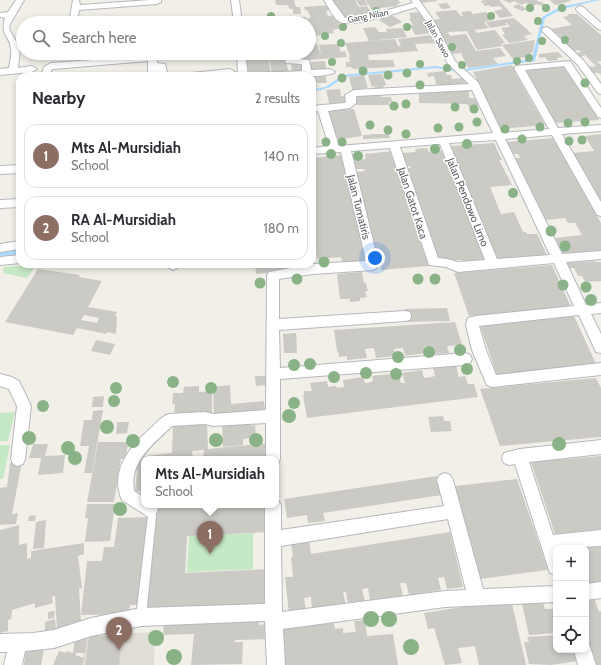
<!DOCTYPE html>
<meta charset="utf-8">
<style>
:root{--surface:#fff;--page:#f7f7f7;--text:#2b2b33;--muted:#7c7c81;--line:#e1e1e2;--accent:#b45309}
body{margin:0;font-family:Cabin,sans-serif;background:var(--page);color:var(--text)}
.controls{position:absolute;right:12px;bottom:12px;display:grid;overflow:hidden;border-radius:8px;box-shadow:0 2px 6px #0003}
.controls button{width:36px;height:36px;display:grid;place-items:center;padding:0;border:0;border-bottom:1px solid var(--line);background:var(--surface);color:var(--text);font:20px sans-serif}
.you{position:absolute;left:375px;top:258px;width:14px;height:14px;margin:-10px;border:3px solid #fff;border-radius:50%;background:#1a73e8;box-shadow:0 0 0 6px #1a73e833}
.badge{display:grid;place-items:center;width:26px;height:26px;border-radius:50%;background:var(--accent);color:#fff;font-size:13px;font-weight:700}
.pin{position:absolute;translate:-50% -33px;filter:drop-shadow(0 1px 2px #0008)}
.pin::after{content:'';position:absolute;top:21px;width:14px;height:12px;background:inherit;clip-path:polygon(0 0,100% 0,50% 100%)}
.popup{position:absolute;left:141px;top:456px;width:138px;height:52px;box-sizing:border-box;display:grid;place-content:center;border-radius:8px;background:var(--surface);filter:drop-shadow(0 1px 3px #0005);font-size:13px;white-space:nowrap;color:var(--muted)}
.popup b{font-size:15px;color:var(--text)}
.popup::after{content:'';position:absolute;left:50%;top:100%;margin-left:-8px;border:8px solid transparent;border-top-color:var(--surface)}
.list{margin:0;padding:0;list-style:none}
h2{display:flex;justify-content:space-between;align-items:center;height:52px;margin:0;padding:0 16px;font-size:17px}
h2 small{font-size:13px;font-weight:400;color:var(--muted)}
.list li{display:grid;grid-template-columns:26px 1fr auto;gap:12px;align-items:center;box-sizing:border-box;height:64px;margin:0 8px 8px;padding:0 8px;border:1px solid var(--line);border-radius:12px}
.list b{display:block;font-size:15px;white-space:nowrap}
.list p{margin:0;font-size:13px;white-space:nowrap;color:var(--muted)}
.list em{font-size:13px;font-style:normal;color:var(--muted)}
.icon{flex:none;width:22px;height:22px;fill:none;stroke:currentColor;stroke-width:2;stroke-linecap:round;stroke-linejoin:round}
.map{position:relative;flex:none;width:601px;height:665px;overflow:hidden}
.search{position:absolute;background:var(--surface);box-shadow:0 2px 6px #0003;left:16px;top:16px;width:300px;height:44px;display:flex;align-items:center;gap:10px;box-sizing:border-box;padding:0 14px;border-radius:22px;color:var(--muted);font-size:15px}
.panel{position:absolute;background:var(--surface);box-shadow:0 2px 6px #0003;left:16px;top:72px;width:300px;height:196px;border-radius:12px}
.map>svg:first-child{display:block}
.education{fill:#e1ded6}
.green{fill:#c5e8c5}
.lines{fill:none;stroke-linecap:round;stroke-linejoin:round}
.stream{fill:#aadaff;fill-rule:evenodd}
.building{fill:#cccac5;fill-rule:evenodd}
.service-casing{stroke:#b5b8bc;stroke-width:2}
.minor-casing{stroke:#b5b8bc;stroke-width:2}
.service{fill:#fff;fill-rule:evenodd}
.minor{fill:#fff;fill-rule:evenodd}
.tree{fill:#89b387}
.labels{text-anchor:middle;stroke-width:3;stroke-linejoin:round;paint-order:stroke}
.far-street-label{font-size:9px;fill:#5f6368;stroke:#fff}
.street-label{font-size:11px;fill:#5f6368;stroke:#fff}
</style>
<div class="map">
<svg width="601" height="665" viewBox="0 0 601 665">
<rect width="100%" height="100%" fill="#f1efe8"/>
<!-- education -->
<path class="education" d="M 155,632 L 154,665 L 81,665 L 87,635 Z"/>
<!-- green -->
<path class="green" d="M 36,265 L 27,278 L 3,273 L 4,267 Z
M 15,412 L 8,441 L 0,441 L 0,413 Z
M 0,445 L 10,445 L 3,479 L 0,479 Z
M 253,533 L 253,569 L 187,572 L 189,536 Z"/>
<g class="lines">
<!-- stream -->
<path class="stream" d="M 594,0 L 600,0 L 562,9 L 545,18 L 535,61 L 458,72 L 436,68 L 344,77 L 330,87 L 321,90 L 312,91 L 312,89 L 321,88 L 327,86 L 343,75 L 436,66 L 458,70 L 532,59 L 542,17 L 560,7 Z
M 20,250 L 20,254 L 0,256 L 0,252 Z"/>
</g>
<!-- building -->
<path class="building" d="M 275,0 L 294,0 L 296,7 L 300,7 L 301,14 L 293,14 L 293,9 L 290,9 L 287,5 L 276,5 Z
M 332,0 L 355,0 L 359,7 L 367,6 L 373,15 L 344,19 Z
M 356,0 L 365,0 L 368,5 L 360,6 Z
M 366,0 L 398,0 L 401,3 L 397,4 L 398,6 L 371,9 Z
M 419,0 L 437,0 L 437,1 L 421,3 Z
M 485,0 L 499,0 L 513,16 L 500,18 L 494,11 L 503,9 L 500,6 L 491,7 L 489,5 L 485,6 L 481,1 Z
M 503,0 L 536,0 L 545,4 L 542,6 L 537,4 L 533,6 L 525,3 L 522,5 L 514,1 L 510,3 Z
M 550,0 L 570,0 L 571,1 L 555,5 Z
M 447,3 L 451,8 L 442,9 L 438,4 Z
M 518,4 L 527,9 L 522,11 L 513,7 Z
M 330,5 L 333,10 L 326,11 L 328,16 L 336,15 L 337,19 L 334,20 L 338,20 L 341,28 L 333,30 L 334,33 L 315,36 L 307,18 L 311,18 L 307,10 L 305,10 L 304,7 Z
M 456,10 L 461,16 L 463,16 L 461,12 L 470,11 L 473,14 L 486,12 L 492,20 L 484,22 L 489,28 L 475,30 L 476,33 L 495,30 L 505,43 L 501,44 L 502,46 L 477,50 L 467,31 L 448,32 L 450,36 L 466,34 L 476,51 L 500,48 L 506,56 L 493,58 L 498,64 L 468,68 L 461,53 L 452,54 L 450,50 L 457,49 L 453,44 L 448,44 L 445,41 L 433,20 L 440,19 L 435,12 Z
M 421,12 L 425,20 L 426,20 L 433,33 L 415,35 L 410,25 L 413,25 L 409,18 L 411,18 L 409,13 Z
M 567,14 L 577,14 L 601,35 L 601,61 L 597,62 L 601,65 L 601,75 L 599,73 L 593,73 L 588,67 L 596,66 L 585,55 L 580,57 L 576,53 L 581,52 L 579,50 L 573,51 L 564,43 L 570,41 L 566,37 L 560,38 L 556,35 L 562,34 L 556,34 L 551,29 L 572,25 L 563,17 L 569,16 Z
M 386,15 L 388,16 L 392,15 L 402,22 L 390,27 L 379,20 L 382,18 L 380,17 Z
M 306,17 L 308,23 L 289,23 L 288,18 Z
M 287,18 L 288,23 L 241,23 L 241,21 Z
M 514,18 L 532,34 L 524,36 L 528,40 L 509,43 L 504,37 L 502,35 L 505,34 L 501,28 L 510,27 L 507,23 L 505,23 L 507,25 L 490,28 L 486,22 Z
M 375,27 L 379,32 L 387,32 L 386,29 L 402,28 L 407,37 L 369,41 L 363,28 Z
M 309,29 L 311,29 L 315,38 L 313,38 L 315,44 L 317,44 L 321,54 L 319,45 L 338,44 L 341,52 L 345,51 L 347,57 L 297,61 L 296,55 L 290,55 L 289,53 L 306,54 L 307,58 L 306,53 L 309,53 Z
M 431,35 L 437,43 L 415,44 L 418,51 L 368,55 L 369,60 L 393,60 L 395,67 L 353,69 L 352,67 L 346,67 L 346,62 L 350,62 L 349,57 L 350,57 L 345,43 L 395,39 L 398,46 L 401,46 L 398,39 Z
M 535,40 L 533,52 L 530,53 L 532,56 L 513,59 L 502,45 Z
M 558,52 L 563,57 L 557,58 L 558,60 L 548,61 L 545,57 L 539,58 L 539,54 Z
M 254,53 L 285,53 L 288,71 L 272,72 L 268,56 L 271,75 L 247,76 L 245,57 L 254,56 Z
M 325,61 L 327,72 L 308,73 L 306,62 Z
M 305,63 L 307,73 L 292,74 L 291,64 Z
M 512,65 L 516,74 L 545,125 L 501,129 L 473,72 Z
M 565,66 L 599,120 L 556,123 L 525,69 Z
M 445,71 L 447,75 L 451,75 L 452,79 L 463,78 L 466,86 L 437,87 L 434,76 L 428,77 L 427,73 Z
M 325,73 L 327,83 L 316,83 L 317,87 L 312,87 L 312,76 Z
M 382,74 L 386,85 L 383,86 L 384,88 L 375,88 L 375,86 L 372,87 L 368,75 Z
M 364,75 L 368,88 L 363,88 L 364,91 L 353,92 L 349,77 Z
M 340,89 L 341,96 L 346,96 L 348,105 L 330,106 L 326,90 Z
M 469,89 L 469,98 L 477,98 L 478,106 L 469,107 L 467,104 L 419,103 L 419,93 Z
M 380,93 L 381,97 L 391,97 L 392,102 L 389,102 L 389,105 L 355,105 L 354,95 Z
M 354,109 L 362,136 L 336,140 L 328,111 Z
M 370,134 L 389,134 L 390,138 L 363,139 L 363,135 L 371,135 Z
M 601,134 L 601,204 L 572,153 L 594,151 L 585,136 Z
M 553,138 L 601,223 L 601,250 L 563,254 L 555,238 L 582,235 L 575,223 L 568,223 L 565,218 L 546,220 L 515,158 L 520,158 L 518,154 L 513,154 L 507,142 Z
M 494,143 L 502,160 L 499,160 L 512,185 L 490,187 L 501,214 L 514,212 L 523,232 L 526,232 L 527,234 L 537,234 L 547,255 L 496,260 L 450,146 Z
M 427,148 L 429,152 L 442,151 L 447,164 L 449,164 L 487,260 L 463,263 L 462,260 L 437,260 L 407,168 L 411,168 L 410,166 L 406,166 L 402,153 L 416,152 L 415,149 Z
M 393,151 L 429,266 L 381,270 L 356,172 L 365,171 L 364,169 L 355,169 L 353,160 L 366,159 L 365,154 Z
M 342,155 L 368,262 L 343,264 L 341,257 L 317,259 L 312,235 L 312,158 Z
M 595,261 L 596,262 L 601,262 L 601,281 L 585,282 L 582,276 L 578,276 L 574,268 L 569,268 L 567,263 Z
M 255,264 L 304,264 L 305,269 L 256,274 Z
M 552,265 L 571,307 L 469,316 L 454,273 Z
M 38,269 L 80,275 L 79,277 L 102,281 L 88,307 L 117,312 L 115,316 L 117,317 L 116,334 L 107,332 L 106,334 L 77,328 L 73,335 L 5,322 ZM 84,315 L 99,318 L 97,323 L 81,320 Z
M 362,272 L 364,283 L 366,283 L 368,291 L 365,291 L 367,297 L 360,298 L 360,301 L 350,302 L 350,299 L 340,299 L 337,274 Z
M 447,308 L 450,321 L 406,322 L 404,309 Z
M 574,316 L 596,364 L 497,375 L 480,326 Z
M 455,322 L 462,345 L 447,346 L 449,353 L 433,354 L 431,346 L 424,347 L 425,353 L 405,356 L 403,348 L 394,349 L 395,356 L 376,358 L 374,348 L 365,349 L 367,358 L 347,360 L 347,356 L 339,357 L 338,351 L 337,351 L 334,330 Z
M 296,333 L 297,353 L 284,353 L 283,334 Z
M 96,340 L 115,344 L 110,355 L 91,351 Z
M 456,366 L 459,377 L 465,376 L 468,384 L 474,384 L 478,397 L 307,418 L 303,395 L 304,395 L 304,391 L 312,391 L 310,383 L 327,381 L 328,387 L 336,386 L 337,388 L 344,387 L 343,380 L 363,377 L 365,383 L 368,383 L 373,381 L 372,376 L 390,374 L 391,378 L 399,377 L 401,383 L 405,383 L 402,373 L 422,370 L 424,378 L 431,377 L 435,376 L 433,368 Z
M 255,376 L 267,376 L 267,385 L 256,386 Z
M 596,378 L 601,388 L 601,437 L 500,446 L 480,389 Z
M 230,385 L 231,404 L 264,401 L 265,412 L 214,416 L 213,387 Z
M 199,386 L 199,392 L 212,391 L 212,413 L 174,416 L 175,404 L 172,404 L 173,393 L 183,393 L 184,387 Z
M 104,396 L 103,407 L 92,407 L 93,397 Z
M 103,410 L 92,473 L 84,473 L 89,446 L 80,446 L 84,420 L 92,420 L 93,411 Z
M 443,416 L 444,421 L 450,421 L 452,431 L 431,432 L 428,417 Z
M 251,420 L 251,426 L 255,425 L 256,437 L 243,439 L 243,445 L 223,447 L 222,423 Z
M 207,421 L 208,449 L 270,443 L 270,459 L 203,459 L 204,450 L 192,451 L 193,459 L 144,459 L 144,490 L 135,492 L 138,457 L 172,453 L 173,424 Z
M 117,422 L 129,422 L 127,433 L 116,434 Z
M 98,442 L 128,442 L 126,459 L 121,459 L 114,502 L 87,502 Z
M 33,444 L 48,444 L 45,456 L 65,455 L 63,473 L 38,475 L 41,458 L 29,458 Z
M 601,456 L 601,529 L 555,534 L 531,462 Z
M 22,462 L 12,514 L 18,513 L 16,524 L 0,525 L 0,488 L 7,487 L 10,463 Z
M 437,476 L 442,495 L 323,513 L 325,521 L 308,523 L 307,515 L 287,518 L 284,499 Z
M 517,479 L 548,570 L 480,579 L 455,486 Z
M 87,504 L 115,504 L 110,541 L 85,542 L 88,518 L 85,518 Z
M 153,505 L 269,505 L 269,532 L 187,536 L 185,573 L 269,569 L 269,609 L 143,615 Z
M 36,515 L 35,521 L 28,521 L 29,516 Z
M 151,517 L 141,605 L 130,605 L 128,614 L 81,615 L 87,561 L 102,561 L 104,547 L 114,547 L 118,518 Z
M 46,520 L 44,548 L 33,549 L 36,522 Z
M 19,525 L 19,545 L 27,543 L 27,559 L 31,558 L 31,551 L 84,543 L 84,554 L 78,556 L 82,588 L 79,589 L 81,622 L 57,630 L 55,596 L 52,597 L 53,603 L 35,608 L 35,603 L 12,610 L 11,619 L 8,620 L 8,631 L 0,633 L 0,530 Z
M 450,532 L 463,587 L 447,589 L 444,577 L 438,578 L 441,590 L 409,595 L 406,583 L 400,583 L 403,596 L 370,601 L 368,588 L 362,589 L 365,602 L 348,604 L 346,592 L 343,592 L 346,605 L 312,609 L 311,597 L 304,598 L 306,610 L 289,613 L 285,577 L 293,577 L 291,557 L 293,557 L 291,543 L 309,540 L 311,554 Z
M 601,545 L 601,584 L 586,585 L 586,548 L 578,547 Z
M 594,597 L 599,612 L 601,611 L 601,665 L 593,665 L 586,642 L 586,598 Z
M 543,602 L 545,609 L 556,609 L 556,633 L 529,635 L 522,604 Z
M 512,604 L 526,665 L 479,665 L 475,646 L 458,648 L 462,663 L 445,665 L 434,628 L 428,629 L 424,613 L 468,606 Z
M 55,611 L 54,618 L 48,619 L 48,612 Z
M 55,619 L 56,629 L 45,632 L 45,622 Z
M 259,619 L 259,625 L 266,624 L 269,639 L 235,640 L 235,642 L 243,642 L 242,664 L 191,665 L 194,634 L 163,635 L 164,622 Z
M 365,620 L 367,636 L 393,634 L 398,665 L 284,665 L 281,628 L 334,623 L 335,629 L 343,628 L 343,633 L 356,632 L 354,621 Z
M 122,635 L 119,665 L 85,665 L 89,636 Z
M 556,635 L 556,650 L 576,650 L 579,661 L 551,665 L 529,664 L 524,642 L 529,642 L 527,637 Z
M 75,639 L 87,639 L 85,653 L 76,653 L 75,655 L 84,658 L 82,665 L 53,665 L 59,651 L 66,653 L 67,651 L 73,653 Z
M 44,649 L 41,665 L 24,665 L 26,650 Z"/>
<g class="lines">
<!-- service casing -->
<g class="service-casing">
<path id="service" d="M 150,506 L 153,507 L 156,516 L 146,617 L 144,620 L 141,622 L 138,620 L 136,617 L 148,516 L 146,510 L 147,507 Z"/>
</g>
<!-- minor casing -->
<g class="minor-casing">
<path id="minor" d="M 16,0 L 24,0 L 9,26 L 10,31 L 20,48 L 18,68 L 32,66 L 37,69 L 32,72 L 0,75 L 0,69 L 9,68 C 10,62 12,55 11,49 C 10,35 0,37 5,18 L 0,17 L 0,13 L 8,12 Z
M 73,0 L 79,0 L 80,5 L 150,0 L 161,0 L 161,2 L 157,4 L 79,10 L 77,23 L 69,23 Z
M 231,0 L 239,0 L 242,23 L 234,23 Z
M 324,0 L 332,0 L 345,18 L 370,15 L 413,3 L 411,0 L 419,0 L 434,21 L 455,61 L 478,82 L 502,133 L 549,129 L 514,68 L 516,66 L 570,61 L 601,108 L 601,118 L 598,117 L 564,66 L 525,70 L 558,128 L 601,125 L 601,131 L 562,134 L 601,202 L 601,216 L 597,215 L 552,135 L 505,139 L 562,254 L 601,251 L 601,259 L 566,262 L 586,305 L 601,303 L 601,313 L 591,314 L 601,334 L 601,353 L 596,352 L 579,315 L 479,326 L 486,350 L 496,375 L 601,363 L 601,375 L 492,387 L 487,385 L 472,350 L 466,325 L 468,318 L 476,316 L 574,306 L 554,263 L 458,272 L 446,267 L 429,265 L 390,148 L 351,151 L 379,265 L 377,268 L 373,270 L 313,274 L 279,279 L 279,319 L 405,311 L 410,312 L 411,316 L 410,320 L 405,321 L 279,330 L 280,368 L 465,353 L 470,355 L 472,359 L 470,363 L 465,365 L 280,379 L 280,459 L 278,464 L 276,465 L 276,459 L 266,459 L 266,423 L 213,426 L 205,424 L 172,426 C 153,444 129,462 134,491 L 144,497 L 144,505 L 156,505 L 158,510 L 155,515 L 150,518 L 122,500 C 109,471 131,445 152,427 C 157,422 162,416 169,414 L 205,412 L 213,414 L 266,410 L 267,275 L 269,272 L 313,264 L 366,261 L 341,152 L 312,154 L 312,148 L 329,146 L 318,111 L 312,112 L 312,106 L 344,103 L 346,102 L 345,95 L 354,90 L 469,84 L 448,64 L 426,21 L 416,7 C 404,11 350,28 340,22 C 334,19 328,6 324,0 ZM 472,90 L 493,133 L 339,146 L 328,111 L 350,108 L 356,103 L 356,96 ZM 496,140 L 550,255 L 497,259 L 449,143 ZM 440,144 L 485,260 L 458,262 L 447,259 L 438,258 L 400,147 Z
M 580,6 L 583,7 L 601,23 L 601,30 L 598,29 L 577,11 L 576,9 L 577,7 Z
M 546,27 L 549,28 L 583,60 L 601,84 L 601,94 L 598,93 L 577,64 L 543,32 L 542,30 L 543,28 Z
M 148,53 L 156,53 L 157,63 L 165,64 L 168,76 L 158,76 L 158,69 L 158,76 L 148,76 L 148,61 L 53,69 L 51,70 L 51,76 L 41,76 L 44,67 L 51,63 L 148,56 Z
M 237,53 L 245,53 L 248,76 L 238,76 Z
M 283,53 L 291,53 L 293,58 L 309,60 L 311,70 L 330,69 L 335,72 C 328,79 267,76 254,76 L 259,73 L 302,71 L 302,64 L 286,63 Z
M 230,69 L 235,72 L 233,74 L 218,76 L 186,76 L 191,73 Z
M 20,165 L 20,173 L 0,174 L 0,166 Z
M 20,199 L 20,207 L 0,208 L 0,200 Z
M 20,241 L 20,249 L 0,252 L 0,244 Z
M 20,255 L 20,263 L 0,265 L 0,257 Z
M 167,264 L 179,264 L 177,268 L 173,270 L 169,268 Z
M 0,374 L 12,377 L 19,381 L 31,406 L 25,459 L 23,464 L 18,466 L 13,464 L 11,459 L 17,406 L 9,389 L 0,386 Z
M 601,440 L 601,454 L 529,462 L 553,535 L 601,530 L 601,546 L 556,548 L 556,575 L 550,573 L 548,567 L 515,464 L 509,465 L 504,463 L 502,458 L 504,453 L 520,449 Z
M 445,473 L 450,475 L 453,480 L 483,589 L 556,586 L 556,602 L 445,607 L 283,629 L 285,665 L 267,665 L 265,621 L 141,626 L 91,636 L 54,648 L 25,651 L 22,665 L 4,665 L 7,652 L 0,652 L 0,634 L 33,633 L 54,630 L 91,618 L 141,608 L 265,604 L 265,505 L 276,505 L 276,499 L 278,500 L 281,505 L 281,530 L 444,506 L 437,480 L 440,475 ZM 448,519 L 466,590 L 445,591 L 282,612 L 281,546 Z
M 601,582 L 601,598 L 586,600 L 586,584 Z
M 586,642 L 589,644 L 596,665 L 578,665 L 574,650 L 586,650 Z"/>
</g>
<!-- service -->
<use href="#service" class="service"/>
<!-- minor -->
<use href="#minor" class="minor"/>
</g>
<!-- trees -->
<g class="tree">
<circle cx="530" cy="8" r="4"/>
<circle cx="546" cy="8" r="4"/>
<circle cx="562" cy="8" r="4"/>
<circle cx="376" cy="11" r="4"/>
<circle cx="271" cy="16" r="4"/>
<circle cx="491" cy="16" r="4"/>
<circle cx="538" cy="21" r="4"/>
<circle cx="343" cy="27" r="4"/>
<circle cx="407" cy="27" r="4"/>
<circle cx="325" cy="36" r="4"/>
<circle cx="565" cy="40" r="4"/>
<circle cx="542" cy="41" r="4"/>
<circle cx="341" cy="43" r="4"/>
<circle cx="452" cy="47" r="4"/>
<circle cx="529" cy="58" r="4"/>
<circle cx="517" cy="61" r="4"/>
<circle cx="332" cy="62" r="4"/>
<circle cx="420" cy="64" r="4"/>
<circle cx="462" cy="65" r="4"/>
<circle cx="447" cy="68" r="4"/>
<circle cx="363" cy="71" r="4.5"/>
<circle cx="407" cy="73" r="4.5"/>
<circle cx="388" cy="75" r="4.5"/>
<circle cx="342" cy="78" r="4.5"/>
<circle cx="585" cy="83" r="4.5"/>
<circle cx="420" cy="85" r="4.5"/>
<circle cx="406" cy="104" r="4.5"/>
<circle cx="394" cy="106" r="4.5"/>
<circle cx="455" cy="107" r="4.5"/>
<circle cx="474" cy="109" r="4.5"/>
<circle cx="477" cy="122" r="4.5"/>
<circle cx="585" cy="122" r="4.5"/>
<circle cx="568" cy="123" r="4.5"/>
<circle cx="370" cy="125" r="4.5"/>
<circle cx="459" cy="127" r="4.5"/>
<circle cx="540" cy="127" r="4.5"/>
<circle cx="438" cy="128" r="4.5"/>
<circle cx="505" cy="129" r="4.5"/>
<circle cx="388" cy="130" r="4.5"/>
<circle cx="406" cy="134" r="4.5"/>
<circle cx="522" cy="139" r="4.5"/>
<circle cx="582" cy="140" r="4.5"/>
<circle cx="569" cy="141" r="4.5"/>
<circle cx="326" cy="142" r="4.5"/>
<circle cx="342" cy="142" r="4.5"/>
<circle cx="467" cy="144" r="5"/>
<circle cx="435" cy="149" r="5"/>
<circle cx="331" cy="154" r="5"/>
<circle cx="358" cy="156" r="5"/>
<circle cx="513" cy="193" r="5"/>
<circle cx="551" cy="231" r="5.5"/>
<circle cx="565" cy="246" r="5.5"/>
<circle cx="324" cy="262" r="5.5"/>
<circle cx="297" cy="279" r="5.5"/>
<circle cx="418" cy="279" r="5.5"/>
<circle cx="435" cy="279" r="5.5"/>
<circle cx="260" cy="283" r="5.5"/>
<circle cx="563" cy="285" r="5.5"/>
<circle cx="586" cy="287" r="5.5"/>
<circle cx="591" cy="300" r="6"/>
<circle cx="460" cy="350" r="6"/>
<circle cx="429" cy="352" r="6"/>
<circle cx="398" cy="357" r="6"/>
<circle cx="310" cy="364" r="6"/>
<circle cx="294" cy="365" r="6"/>
<circle cx="467" cy="369" r="6"/>
<circle cx="366" cy="373" r="6"/>
<circle cx="396" cy="374" r="6"/>
<circle cx="334" cy="377" r="6"/>
<circle cx="173" cy="382" r="6"/>
<circle cx="116" cy="388" r="6"/>
<circle cx="211" cy="388" r="6"/>
<circle cx="114" cy="401" r="6"/>
<circle cx="294" cy="403" r="6"/>
<circle cx="43" cy="406" r="6"/>
<circle cx="289" cy="416" r="7"/>
<circle cx="107" cy="427" r="7"/>
<circle cx="29" cy="438" r="7"/>
<circle cx="216" cy="440" r="7"/>
<circle cx="256" cy="440" r="7"/>
<circle cx="133" cy="441" r="7"/>
<circle cx="559" cy="444" r="7"/>
<circle cx="68" cy="448" r="7"/>
<circle cx="75" cy="458" r="7"/>
<circle cx="120" cy="509" r="7"/>
<circle cx="371" cy="619" r="8"/>
<circle cx="389" cy="619" r="8"/>
<circle cx="156" cy="638" r="8"/>
<circle cx="411" cy="647" r="8"/>
<circle cx="174" cy="657" r="8"/>
</g>
<g class="labels">
<!-- far-street labels -->
<g class="far-street-label">
<text transform="translate(368 16) rotate(-11)" y="3">Gang Nilan</text>
<text transform="translate(438 39) rotate(62)" y="3">Jalan Sawo</text>
</g>
<!-- street labels -->
<g class="street-label">
<text transform="translate(468 202) rotate(68)" y="4">Jalan Pendowo Limo</text>
<text transform="translate(413 203) rotate(72)" y="4">Jalan Gatot Kaca</text>
<text transform="translate(359 207) rotate(76)" y="4">Jalan Tumatiris</text>
</g>
</g>
</svg>
<div class="controls">
<button>+</button>
<button>−</button>
<button><svg class="icon" aria-label="locate" viewBox="0 0 24 24"><circle cx="12" cy="12" r="6"/><path d="M12 2v4M12 18v4M2 12h4M18 12h4"/></svg></button>
</div>
<div class="you"></div>
<div class="pin badge" style="left:210px;top:554px;background:#8d6e63">1</div>
<div class="popup"><b>Mts Al-Mursidiah</b>School</div>
<div class="pin badge" style="left:119px;top:650px;background:#8d6e63">2</div>
<div class="search"><svg class="icon" aria-label="search" viewBox="0 0 24 24"><circle cx="10" cy="10" r="6"/><path d="M15 15l6 6"/></svg>Search here</div>
<section class="panel">
<h2>Nearby<small>2 results</small></h2>
<ul class="list">
<li><span class="badge" style="background:#8d6e63">1</span><div><b>Mts Al-Mursidiah</b><p>School</p></div><em>140 m</em></li>
<li><span class="badge" style="background:#8d6e63">2</span><div><b>RA Al-Mursidiah</b><p>School</p></div><em>180 m</em></li>
</ul>
</section>
</div>
